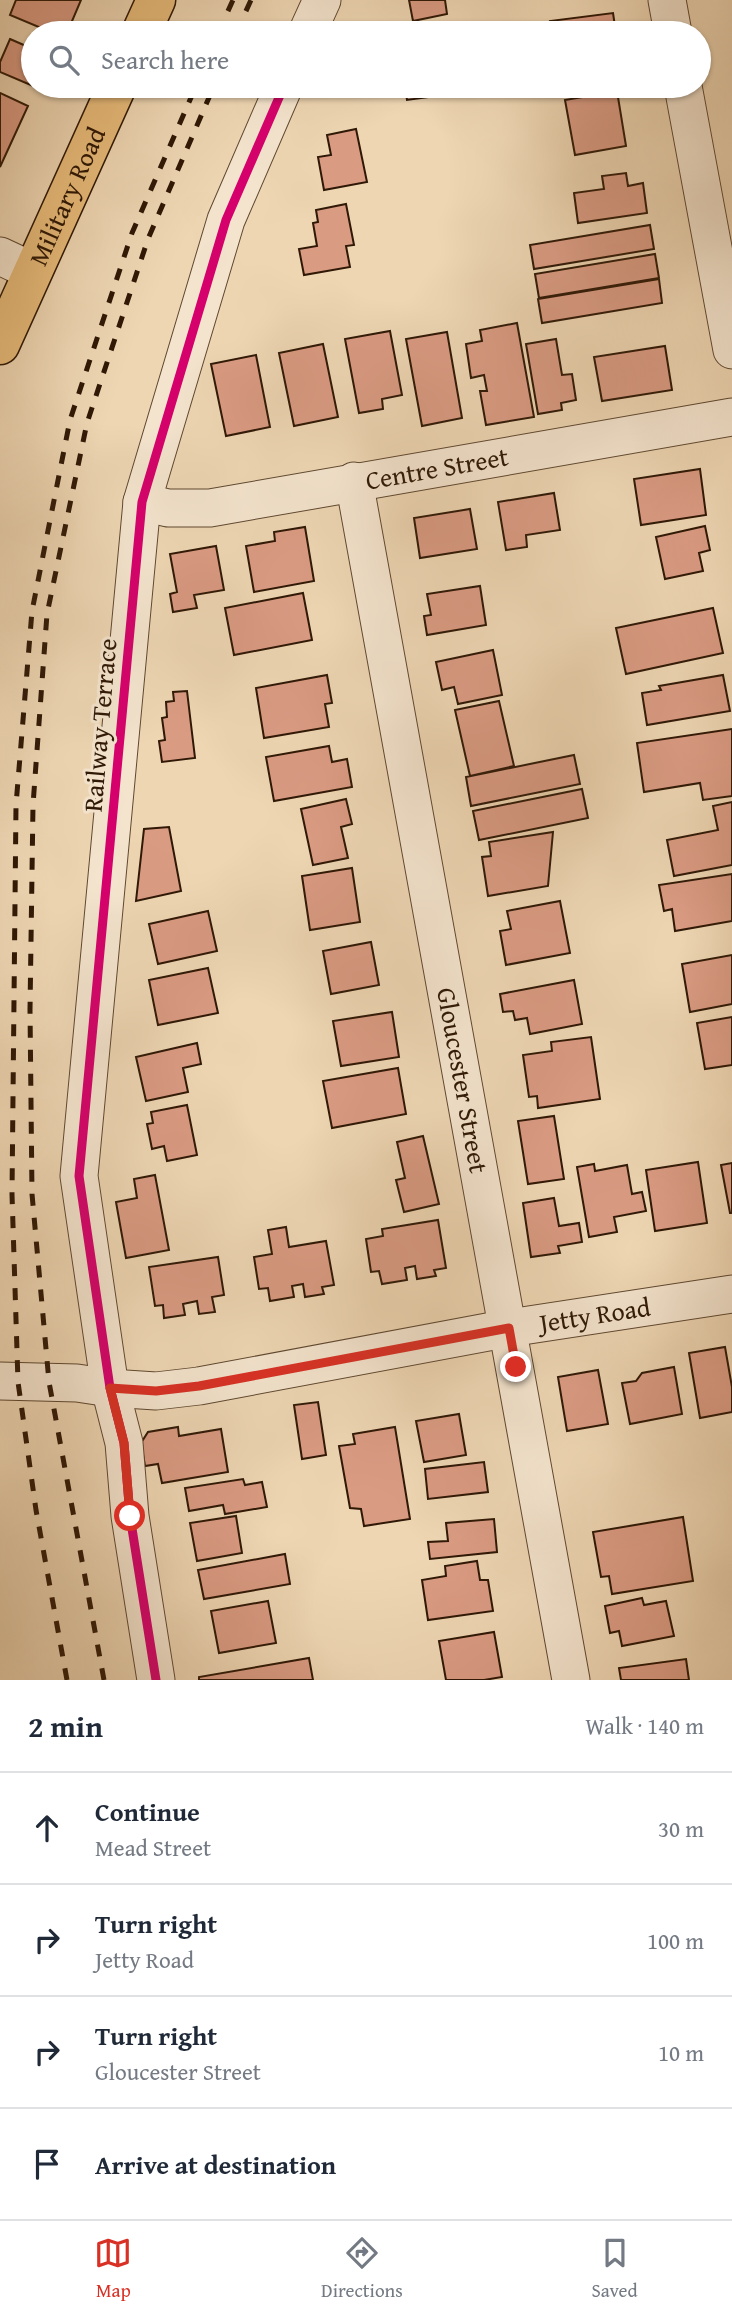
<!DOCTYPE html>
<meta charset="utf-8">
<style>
:root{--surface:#fff;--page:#f2f2f3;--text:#1f2937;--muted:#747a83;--line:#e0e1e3;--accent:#d93025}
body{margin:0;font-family:"Gentium Book Plus",serif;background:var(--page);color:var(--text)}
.stop{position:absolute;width:21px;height:21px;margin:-16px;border:5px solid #d93025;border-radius:50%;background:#fff}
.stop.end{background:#d93025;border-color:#fff;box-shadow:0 2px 7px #0008}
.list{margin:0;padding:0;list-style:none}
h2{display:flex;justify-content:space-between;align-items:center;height:91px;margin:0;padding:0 28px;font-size:30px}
h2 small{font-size:23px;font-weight:400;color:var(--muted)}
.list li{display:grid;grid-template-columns:46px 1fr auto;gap:21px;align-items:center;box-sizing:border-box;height:112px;padding:0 28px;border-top:2px solid var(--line)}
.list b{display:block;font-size:26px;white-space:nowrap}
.list p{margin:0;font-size:23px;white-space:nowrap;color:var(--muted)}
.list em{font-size:23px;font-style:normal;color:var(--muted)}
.icon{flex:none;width:38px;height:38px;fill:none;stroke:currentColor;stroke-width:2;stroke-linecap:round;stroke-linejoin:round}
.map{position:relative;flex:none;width:732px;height:1680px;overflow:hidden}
.search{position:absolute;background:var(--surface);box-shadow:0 2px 5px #0004;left:21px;right:21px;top:21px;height:77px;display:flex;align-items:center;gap:18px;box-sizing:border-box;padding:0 24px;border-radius:38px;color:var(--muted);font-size:26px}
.sheet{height:539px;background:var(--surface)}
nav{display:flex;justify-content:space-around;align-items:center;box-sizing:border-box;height:98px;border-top:2px solid var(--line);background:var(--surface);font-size:19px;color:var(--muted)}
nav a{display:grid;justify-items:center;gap:4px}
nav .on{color:var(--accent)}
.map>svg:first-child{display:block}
.building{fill:#da9b83;stroke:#2f1806;stroke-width:2}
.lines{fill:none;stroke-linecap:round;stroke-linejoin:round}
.minor-casing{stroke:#5f4831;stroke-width:39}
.major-casing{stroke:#2f1806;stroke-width:41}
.minor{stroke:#f4e4ce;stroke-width:37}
.major{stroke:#e7bb7a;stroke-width:38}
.rail{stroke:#2f1806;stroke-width:5;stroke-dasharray:12 12;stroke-linecap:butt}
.cycleway-casing{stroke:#f4e4ce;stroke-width:13}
.cycleway{stroke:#d6006c;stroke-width:9}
.route{stroke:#d93025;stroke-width:9}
.labels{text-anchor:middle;stroke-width:6;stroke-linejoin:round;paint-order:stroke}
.street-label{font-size:26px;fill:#2f1806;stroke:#f4e4ce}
</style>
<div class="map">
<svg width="732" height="1680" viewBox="0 0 732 1680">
<rect width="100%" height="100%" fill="#eed6b3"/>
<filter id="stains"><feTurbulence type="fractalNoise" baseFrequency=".00286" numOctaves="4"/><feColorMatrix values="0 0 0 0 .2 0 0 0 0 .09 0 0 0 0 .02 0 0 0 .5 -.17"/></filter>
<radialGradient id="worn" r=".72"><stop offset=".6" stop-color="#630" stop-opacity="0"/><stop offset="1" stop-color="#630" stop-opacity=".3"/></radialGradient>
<!-- building -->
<path class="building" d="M 16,0 L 81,0 L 67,33 L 53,33 L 10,15 Z
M 409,0 L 445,0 L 447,14 L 413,21 Z
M 613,13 L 616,33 L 552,33 L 550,21 Z
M 10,39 L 33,49 L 33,86 L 0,72 L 0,62 Z
M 358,86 L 436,86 L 437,96 L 407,100 L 405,87 L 359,94 Z
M 617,91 L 626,146 L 575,155 L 565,100 Z
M 0,93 L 28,106 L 0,167 Z
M 356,129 L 367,182 L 324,190 L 318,157 L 331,155 L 327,135 Z
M 626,173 L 628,186 L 643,183 L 647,213 L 578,223 L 574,193 L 604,189 L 602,176 Z
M 346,204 L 354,245 L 346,246 L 350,267 L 304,275 L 299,249 L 317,246 L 313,223 L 318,222 L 316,210 Z
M 650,225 L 654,249 L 534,269 L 530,245 Z
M 655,254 L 659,278 L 539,298 L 535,274 Z
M 659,279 L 662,303 L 542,323 L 538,299 Z
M 517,323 L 534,417 L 486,425 L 480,391 L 487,391 L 484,375 L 471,378 L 466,344 L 482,341 L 480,330 Z
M 390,331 L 402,395 L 382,399 L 383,409 L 359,413 L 345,339 Z
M 447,332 L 462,418 L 422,426 L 406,339 Z
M 556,339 L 562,375 L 572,374 L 576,400 L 561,403 L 562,410 L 538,414 L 526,344 Z
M 323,344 L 338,417 L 294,426 L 279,353 Z
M 665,346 L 672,390 L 602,401 L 594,357 Z
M 256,355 L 270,427 L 226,436 L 211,364 Z
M 700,469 L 706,515 L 641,525 L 634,479 Z
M 554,493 L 560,530 L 526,535 L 527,547 L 506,550 L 498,502 Z
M 470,509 L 477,549 L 420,558 L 414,518 Z
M 705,526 L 710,550 L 699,553 L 703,571 L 665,579 L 656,537 Z
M 305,527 L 314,581 L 254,592 L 246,546 L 275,541 L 274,532 Z
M 216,546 L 224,590 L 194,595 L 197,608 L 173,612 L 170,594 L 177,592 L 170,554 Z
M 480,586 L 486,625 L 427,635 L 424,616 L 431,615 L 427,594 Z
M 303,593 L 312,640 L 234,655 L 225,608 Z
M 713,608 L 723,653 L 626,674 L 616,628 Z
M 493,650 L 502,695 L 458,704 L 454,687 L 442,690 L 436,662 Z
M 327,675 L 332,703 L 325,704 L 329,727 L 264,738 L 256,688 Z
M 723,675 L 730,711 L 647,725 L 642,693 L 661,690 L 659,686 Z
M 187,691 L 195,758 L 162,762 L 159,741 L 165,740 L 162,718 L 167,717 L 166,702 L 174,701 L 173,692 Z
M 499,701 L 514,766 L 470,776 L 455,710 Z
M 732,729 L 732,796 L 703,800 L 700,783 L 644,792 L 637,743 Z
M 329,746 L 332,762 L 347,759 L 352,787 L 274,801 L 266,757 Z
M 574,755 L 580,784 L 471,806 L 466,777 Z
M 582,789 L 588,818 L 479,840 L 473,811 Z
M 346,799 L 352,824 L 341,827 L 348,858 L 313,865 L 301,809 Z
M 732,802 L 732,865 L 674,876 L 667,840 L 718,830 L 713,806 Z
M 169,827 L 181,891 L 136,901 L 144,829 Z
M 553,832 L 548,886 L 488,896 L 482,857 L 491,856 L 489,842 Z
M 352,868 L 360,922 L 310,930 L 302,876 Z
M 732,874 L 732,921 L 675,931 L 672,909 L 664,911 L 659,885 Z
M 560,901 L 570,953 L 506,965 L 500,931 L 511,929 L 507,911 Z
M 208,911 L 217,951 L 158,964 L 149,924 Z
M 371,942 L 379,985 L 331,994 L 323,951 Z
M 732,955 L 732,1004 L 690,1012 L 682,964 Z
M 208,968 L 218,1013 L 158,1025 L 149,980 Z
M 574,980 L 582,1024 L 530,1034 L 527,1018 L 515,1020 L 513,1011 L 503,1012 L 500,994 Z
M 392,1012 L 399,1057 L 341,1066 L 333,1021 Z
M 732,1017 L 732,1065 L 705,1069 L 697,1023 Z
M 591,1037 L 600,1099 L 538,1108 L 537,1096 L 529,1097 L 523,1055 L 552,1051 L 551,1042 Z
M 197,1043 L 201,1064 L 183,1068 L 188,1092 L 146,1101 L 136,1057 Z
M 398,1068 L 406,1114 L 332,1128 L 323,1081 Z
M 187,1105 L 197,1155 L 167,1161 L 164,1146 L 152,1149 L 147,1124 L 153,1123 L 151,1112 Z
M 554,1116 L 564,1179 L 528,1184 L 518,1121 Z
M 423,1136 L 439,1204 L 404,1212 L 396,1180 L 405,1178 L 397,1142 Z
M 698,1162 L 707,1223 L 655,1231 L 646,1170 Z
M 732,1163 L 732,1213 L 730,1213 L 721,1165 Z
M 594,1164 L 595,1171 L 627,1165 L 632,1194 L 642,1192 L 646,1211 L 614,1217 L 617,1232 L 589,1237 L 577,1167 Z
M 155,1175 L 169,1250 L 126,1258 L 116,1202 L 137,1198 L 134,1179 Z
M 554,1198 L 559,1226 L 579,1223 L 582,1242 L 558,1246 L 560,1253 L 531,1257 L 523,1203 Z
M 438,1220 L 446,1268 L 434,1270 L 436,1276 L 417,1279 L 415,1266 L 405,1268 L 407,1280 L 382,1284 L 379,1271 L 371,1272 L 366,1239 L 383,1236 L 382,1229 Z
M 286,1227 L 289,1247 L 326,1241 L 334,1285 L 322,1287 L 324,1294 L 305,1297 L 303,1284 L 292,1286 L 294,1297 L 270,1301 L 268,1288 L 259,1289 L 254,1257 L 272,1254 L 268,1230 Z
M 218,1257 L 224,1295 L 212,1297 L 215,1312 L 199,1314 L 197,1301 L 183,1304 L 185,1315 L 164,1318 L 163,1305 L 155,1306 L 149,1267 Z
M 725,1347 L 732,1387 L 732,1412 L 700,1418 L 689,1353 Z
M 674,1367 L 682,1414 L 630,1424 L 622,1383 L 636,1381 L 642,1373 Z
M 598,1370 L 608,1424 L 567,1431 L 558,1377 Z
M 318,1402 L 326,1455 L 302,1459 L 294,1405 Z
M 459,1414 L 466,1455 L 424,1462 L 416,1421 Z
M 178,1427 L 179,1436 L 221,1429 L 228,1472 L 162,1483 L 158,1464 L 145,1466 L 141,1443 L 148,1432 Z
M 395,1427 L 410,1519 L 364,1526 L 361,1509 L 350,1508 L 339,1446 L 355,1444 L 353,1434 Z
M 484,1462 L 488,1492 L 428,1499 L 425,1469 Z
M 243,1479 L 245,1485 L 262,1482 L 267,1507 L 225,1514 L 223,1505 L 189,1511 L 185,1488 Z
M 236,1516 L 242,1553 L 197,1561 L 190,1523 Z
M 683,1517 L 693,1581 L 612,1594 L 609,1576 L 601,1577 L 593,1532 Z
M 494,1519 L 497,1552 L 430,1559 L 428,1542 L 448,1541 L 446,1523 Z
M 285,1554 L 290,1584 L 204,1599 L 198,1570 Z
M 477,1561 L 480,1580 L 488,1580 L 493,1611 L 428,1620 L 422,1580 L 446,1576 L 445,1566 Z
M 642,1598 L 644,1605 L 666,1601 L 674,1636 L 622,1646 L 619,1631 L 610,1633 L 605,1606 Z
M 268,1601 L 276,1643 L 219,1653 L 211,1611 Z
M 494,1632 L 502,1677 L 484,1680 L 446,1680 L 439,1641 Z
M 309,1658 L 313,1680 L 199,1680 L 199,1677 Z
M 686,1659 L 689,1680 L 621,1680 L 619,1668 Z"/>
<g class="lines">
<!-- minor casing -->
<g class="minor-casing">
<g id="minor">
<path d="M 667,0 L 673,33"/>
<path d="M 307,33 L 322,0"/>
<path d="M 683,86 L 732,350"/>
<path d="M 0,256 L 32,271"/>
<path id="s1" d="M 354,481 L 571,1680"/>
<path id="s2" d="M 142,502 L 168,508 L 210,508 L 732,417"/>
<path id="s3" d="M 0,1381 L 77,1383 L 110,1388 L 156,1391 L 199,1386 L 509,1328 L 732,1294"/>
<path d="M 156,1680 L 130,1516 L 124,1443 L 110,1388 L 79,1176 L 142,502 L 226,220 L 284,86"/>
</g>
</g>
<!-- major casing -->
<g class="major-casing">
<g id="major">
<path d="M 141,33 L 156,0"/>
<path id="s4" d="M 0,345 L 117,86"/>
</g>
</g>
<!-- minor -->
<use href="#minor" class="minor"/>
<!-- major -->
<use href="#major" class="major"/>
<!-- rail -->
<path class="rail" d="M 218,33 L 233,0
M 236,33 L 251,0
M 67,1680 L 36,1510 L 18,1382 L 12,1194 L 16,805 L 32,611 L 70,420 L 132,233 L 196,86
M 104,1680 L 49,1382 L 32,1194 L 30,1010 L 33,805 L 47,614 L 87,423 L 148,239 L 214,86"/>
<!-- cycleway casing -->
<g class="cycleway-casing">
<path id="cycleway" d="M 156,1680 L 130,1516 L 124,1443 L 110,1388 L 79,1176 L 142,502 L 226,220 L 284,86"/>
</g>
<!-- cycleway -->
<use href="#cycleway" class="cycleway"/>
</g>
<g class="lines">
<!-- route -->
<path class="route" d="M 130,1516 L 124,1443 L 110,1388 L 156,1391 L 199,1386 L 509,1328 L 516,1367"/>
</g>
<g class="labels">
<!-- street labels -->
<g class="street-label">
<text dy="9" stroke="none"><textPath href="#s4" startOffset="163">Military Road</textPath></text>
<text dy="9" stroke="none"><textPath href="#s2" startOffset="299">Centre Street</textPath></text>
<text transform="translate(100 725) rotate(-85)" y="9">Railway Terrace</text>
<text dy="9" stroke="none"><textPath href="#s1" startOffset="609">Gloucester Street</textPath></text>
<text dy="9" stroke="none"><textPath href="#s3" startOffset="602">Jetty Road</textPath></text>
</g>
</g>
<rect width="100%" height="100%" filter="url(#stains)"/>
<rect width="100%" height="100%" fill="url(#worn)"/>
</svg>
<div class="stop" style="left:130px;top:1516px"></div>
<div class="stop end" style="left:516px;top:1367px"></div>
<div class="search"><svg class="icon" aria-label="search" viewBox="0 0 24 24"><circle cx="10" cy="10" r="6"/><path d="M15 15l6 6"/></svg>Search here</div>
</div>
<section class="sheet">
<h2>2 min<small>Walk · 140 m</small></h2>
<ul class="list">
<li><svg class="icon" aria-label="ahead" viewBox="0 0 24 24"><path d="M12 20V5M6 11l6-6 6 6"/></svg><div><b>Continue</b><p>Mead Street</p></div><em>30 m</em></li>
<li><svg class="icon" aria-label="right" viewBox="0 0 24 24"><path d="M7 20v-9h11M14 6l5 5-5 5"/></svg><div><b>Turn right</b><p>Jetty Road</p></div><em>100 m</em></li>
<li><svg class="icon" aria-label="right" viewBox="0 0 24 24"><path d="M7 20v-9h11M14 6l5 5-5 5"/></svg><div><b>Turn right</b><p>Gloucester Street</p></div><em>10 m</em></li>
<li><svg class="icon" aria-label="arrive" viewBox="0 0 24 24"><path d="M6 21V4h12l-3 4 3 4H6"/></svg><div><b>Arrive at destination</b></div></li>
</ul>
</section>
<nav>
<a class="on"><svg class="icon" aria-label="map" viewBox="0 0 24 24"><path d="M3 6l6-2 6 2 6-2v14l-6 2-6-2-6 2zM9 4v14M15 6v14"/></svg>Map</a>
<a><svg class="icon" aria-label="directions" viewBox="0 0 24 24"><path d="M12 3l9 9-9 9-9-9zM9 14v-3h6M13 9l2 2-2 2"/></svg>Directions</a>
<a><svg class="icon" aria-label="saved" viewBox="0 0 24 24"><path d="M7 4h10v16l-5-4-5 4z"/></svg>Saved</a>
</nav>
